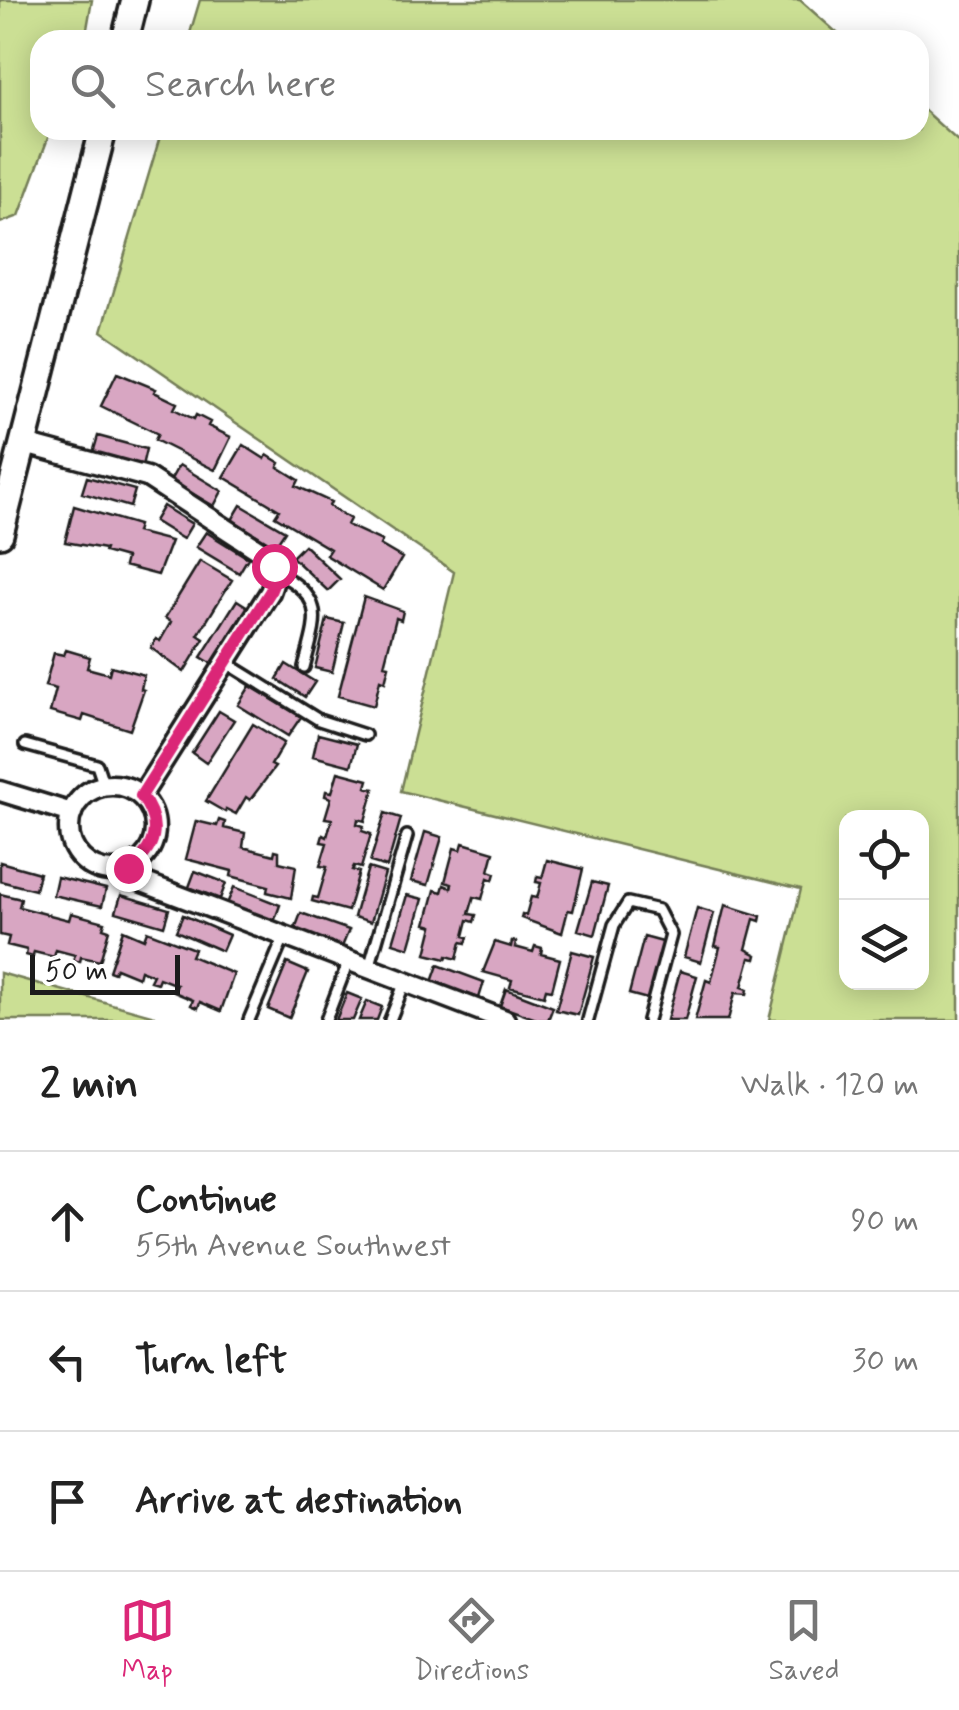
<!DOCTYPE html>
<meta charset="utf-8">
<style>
:root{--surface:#fff;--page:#f2f2f2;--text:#222;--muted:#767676;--line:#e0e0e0;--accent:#db2777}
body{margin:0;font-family:Mynerve,sans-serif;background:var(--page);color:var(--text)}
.controls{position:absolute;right:30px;bottom:30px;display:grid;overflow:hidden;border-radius:20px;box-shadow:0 5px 25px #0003}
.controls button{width:90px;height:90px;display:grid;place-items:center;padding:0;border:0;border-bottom:2px solid var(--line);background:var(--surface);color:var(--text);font:50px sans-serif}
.scale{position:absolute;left:30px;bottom:25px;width:150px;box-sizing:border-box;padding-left:10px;border:5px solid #1c1c1c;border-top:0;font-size:28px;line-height:35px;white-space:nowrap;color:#1c1c1c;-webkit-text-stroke:8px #fff;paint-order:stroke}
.stop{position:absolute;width:30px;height:30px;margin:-22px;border:8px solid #db2777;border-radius:50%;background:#fff}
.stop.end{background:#db2777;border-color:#fff;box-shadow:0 2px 10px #0008}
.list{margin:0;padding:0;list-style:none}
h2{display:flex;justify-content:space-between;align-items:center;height:130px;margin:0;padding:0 40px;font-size:42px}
h2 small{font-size:32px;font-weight:400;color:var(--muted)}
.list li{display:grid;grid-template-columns:65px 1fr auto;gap:30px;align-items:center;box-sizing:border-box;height:140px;padding:0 40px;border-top:2px solid var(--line)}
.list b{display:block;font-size:38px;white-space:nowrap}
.list p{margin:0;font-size:32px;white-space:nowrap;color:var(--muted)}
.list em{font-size:32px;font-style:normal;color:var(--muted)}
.icon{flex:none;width:55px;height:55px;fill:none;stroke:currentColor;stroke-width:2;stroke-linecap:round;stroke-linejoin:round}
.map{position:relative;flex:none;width:959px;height:1020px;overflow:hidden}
.search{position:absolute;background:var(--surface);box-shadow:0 5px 25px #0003;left:30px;right:30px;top:30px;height:110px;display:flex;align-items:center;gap:25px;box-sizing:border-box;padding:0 35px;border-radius:30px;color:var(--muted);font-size:38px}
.sheet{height:550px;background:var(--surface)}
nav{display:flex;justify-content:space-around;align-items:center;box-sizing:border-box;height:140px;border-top:2px solid var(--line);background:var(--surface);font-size:28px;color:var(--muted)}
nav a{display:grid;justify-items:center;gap:5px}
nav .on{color:var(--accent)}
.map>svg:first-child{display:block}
.green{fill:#cbdf94;stroke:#747e58;stroke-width:2.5;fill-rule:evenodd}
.building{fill:#d8a6c2;stroke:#1c1c1c;stroke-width:2.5}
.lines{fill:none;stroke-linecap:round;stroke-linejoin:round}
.service-casing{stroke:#1c1c1c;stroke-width:16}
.minor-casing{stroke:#1c1c1c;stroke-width:25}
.secondary-casing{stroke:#1c1c1c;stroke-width:32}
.service{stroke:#fff;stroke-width:9}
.minor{stroke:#fff;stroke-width:18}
.secondary{stroke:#fff;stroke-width:25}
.route{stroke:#db2777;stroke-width:12}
</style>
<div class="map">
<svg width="959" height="1020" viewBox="0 0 959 1020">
<rect width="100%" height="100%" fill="#fff"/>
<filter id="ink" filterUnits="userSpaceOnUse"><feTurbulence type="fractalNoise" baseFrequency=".01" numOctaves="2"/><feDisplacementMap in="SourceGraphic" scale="20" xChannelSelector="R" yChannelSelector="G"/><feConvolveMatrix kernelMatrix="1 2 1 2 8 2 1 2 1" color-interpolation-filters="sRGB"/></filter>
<g filter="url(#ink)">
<!-- green -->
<path class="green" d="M 0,0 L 92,0 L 85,40 L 40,40 L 40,130 L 51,130 L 19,216 L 0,223 Z
M 200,0 L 800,0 L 845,40 L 188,40 Z
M 919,106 L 959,142 L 959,1020 L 769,1020 L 801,889 L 401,791 L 454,572 L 102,331 L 162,130 L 919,130 ZM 846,818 L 922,818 L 922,982 L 846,982 Z
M 0,973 L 155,1016 L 159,1020 L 0,1020 Z"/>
<!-- building -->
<path class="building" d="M 117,373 L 156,389 L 154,392 L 177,403 L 174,409 L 194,419 L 196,415 L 210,422 L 208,426 L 231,437 L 215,470 L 155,440 L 158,434 L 101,406 Z
M 98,436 L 146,449 L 142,466 L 93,453 Z
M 243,445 L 265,459 L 267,455 L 280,463 L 278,467 L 299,480 L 296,486 L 331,502 L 329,506 L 350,519 L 347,525 L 382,541 L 380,545 L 402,558 L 383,590 L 326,555 L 330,549 L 275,516 L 279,510 L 224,477 Z
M 179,465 L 222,491 L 214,506 L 170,481 Z
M 87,477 L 135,490 L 130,507 L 82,493 Z
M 241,505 L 285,531 L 275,546 L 232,520 Z
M 74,506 L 138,525 L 136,532 L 171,541 L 158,575 L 124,566 L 126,558 L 104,552 L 105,549 L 65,542 Z
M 163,506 L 192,524 L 183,539 L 154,521 Z
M 206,532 L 248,558 L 239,573 L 196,547 Z
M 304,545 L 340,579 L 328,591 L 292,557 Z
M 200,561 L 232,580 L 198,635 L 204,639 L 184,672 L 151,648 L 156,639 L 160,641 L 171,622 L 165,618 Z
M 364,597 L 403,611 L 401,620 L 396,618 L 384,665 L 389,666 L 385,682 L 380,680 L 374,706 L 338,696 Z
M 237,600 L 251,609 L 216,666 L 201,657 Z
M 327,619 L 344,623 L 332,672 L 315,668 Z
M 66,650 L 90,657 L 87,668 L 109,674 L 111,666 L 144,675 L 141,689 L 144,690 L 130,730 L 84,715 L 82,721 L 50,712 L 56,689 L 45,686 L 54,653 L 64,655 Z
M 286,664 L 315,682 L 305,697 L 277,679 Z
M 250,686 L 301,717 L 288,736 L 238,705 Z
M 219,711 L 234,720 L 206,763 L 192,753 Z
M 253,724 L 284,743 L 271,765 L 275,767 L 250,800 L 246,797 L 236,814 L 226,809 L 225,812 L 206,801 Z
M 318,734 L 357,744 L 351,766 L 313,756 Z
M 338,772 L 368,780 L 366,787 L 374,789 L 365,821 L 358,819 L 357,824 L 364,826 L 362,831 L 371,834 L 361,868 L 354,866 L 352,870 L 359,872 L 348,911 L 312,901 L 313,897 L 318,898 L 327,867 L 320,866 L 327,843 L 321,842 L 323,835 L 327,837 L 332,819 L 325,818 L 331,798 L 325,796 L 326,791 L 332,792 Z
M 385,813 L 401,818 L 387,867 L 370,862 Z
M 219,820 L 225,822 L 224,828 L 245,833 L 243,847 L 274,855 L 275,850 L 279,851 L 279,862 L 296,866 L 291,898 L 267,892 L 268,886 L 231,876 L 232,871 L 186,859 L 196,821 L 217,826 Z
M 425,832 L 442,837 L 428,885 L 411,881 Z
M 463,843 L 494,852 L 489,871 L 495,873 L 493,880 L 488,878 L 482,899 L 474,897 L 469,914 L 476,915 L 474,922 L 468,920 L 464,936 L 468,937 L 466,943 L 461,942 L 457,959 L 447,956 L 446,959 L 426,954 L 433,926 L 426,924 L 435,890 L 442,892 L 444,885 L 451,888 L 452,884 L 445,882 L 454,848 L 461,850 Z
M 547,860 L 583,869 L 573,911 L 568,910 L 562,933 L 521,918 L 522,914 L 526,915 L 531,897 L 537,898 L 541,883 L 536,882 L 537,877 L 542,878 Z
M 0,862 L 39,873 L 35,890 L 0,881 Z
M 368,868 L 385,873 L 371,922 L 354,917 Z
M 195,871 L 226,883 L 220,899 L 189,887 Z
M 57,877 L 106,889 L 102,906 L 53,895 Z
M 592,882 L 608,886 L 595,935 L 578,930 Z
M 234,887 L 280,905 L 274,922 L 227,904 Z
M 0,894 L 21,899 L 19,907 L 69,920 L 71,913 L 105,922 L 103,928 L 109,930 L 100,961 L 81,957 L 80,962 L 73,960 L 75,955 L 56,950 L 54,957 L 34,952 L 33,957 L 26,955 L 27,950 L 7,945 L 9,937 L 0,935 Z
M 121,895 L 169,909 L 164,926 L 116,912 Z
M 407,895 L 423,899 L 409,948 L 393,943 Z
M 725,905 L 761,916 L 760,921 L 754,919 L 746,949 L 757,955 L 756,959 L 750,958 L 742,987 L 748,989 L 747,994 L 735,993 L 728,1020 L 695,1020 L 706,980 L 711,982 L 720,947 L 715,946 Z
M 697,908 L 714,913 L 701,962 L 684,957 Z
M 301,913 L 349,930 L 342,947 L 295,929 Z
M 183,915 L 229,935 L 222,951 L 176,931 Z
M 123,930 L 144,939 L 147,931 L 194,949 L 191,956 L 234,974 L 221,1011 L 200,1002 L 198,1008 L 191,1005 L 193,1000 L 174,992 L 177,985 L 159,978 L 157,983 L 150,981 L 153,975 L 140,970 L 138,977 L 116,968 L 114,973 L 109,971 Z
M 644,937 L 666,943 L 651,1000 L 629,994 Z
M 512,941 L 516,942 L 515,947 L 533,952 L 535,946 L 542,948 L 541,954 L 560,959 L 552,990 L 546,989 L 544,996 L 510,987 L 512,980 L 483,972 L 495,942 L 511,947 Z
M 572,951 L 594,957 L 578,1015 L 556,1010 Z
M 287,963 L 308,972 L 289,1018 L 268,1009 Z
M 438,965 L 484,982 L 479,998 L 432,982 Z
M 680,971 L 697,976 L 685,1020 L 667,1020 Z
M 506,989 L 553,1007 L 548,1020 L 539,1020 L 500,1006 Z
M 347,993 L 362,999 L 353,1020 L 336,1020 Z
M 367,1001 L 382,1007 L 377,1020 L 359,1020 Z"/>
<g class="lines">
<!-- service casing -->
<g class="service-casing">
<path id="service" d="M 276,572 C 327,599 317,618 304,667
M 227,663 L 319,720 L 365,735
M 25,745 L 97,765 L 104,786
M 369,968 L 407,836
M 249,1020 L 284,937
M 326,1020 L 349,960
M 390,1020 L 405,982
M 588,1020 L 614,925 L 628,903 L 658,910 L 671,935 L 648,1020"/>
</g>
<!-- minor casing -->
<g class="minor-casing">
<path id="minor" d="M 25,444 L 147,477 L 268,556 C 277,569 276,577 270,592 L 141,796
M69 828a43 43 0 1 1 86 0a43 43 0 1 1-86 0Z
M 0,791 L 72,813
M 114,871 L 505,1020"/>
</g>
<!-- secondary casing -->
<g class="secondary-casing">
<path id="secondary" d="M 125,40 L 135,0
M 0,534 L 103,130"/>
</g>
<!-- service -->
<use href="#service" class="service"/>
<!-- minor -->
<use href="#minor" class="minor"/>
<!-- secondary -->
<use href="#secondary" class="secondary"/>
</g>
</g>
<g class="lines" filter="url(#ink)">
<!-- route -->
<path class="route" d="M 128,868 C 157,850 162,823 141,796 L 270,592 L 276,578 L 274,566"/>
</g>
</svg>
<div class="controls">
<button><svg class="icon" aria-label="locate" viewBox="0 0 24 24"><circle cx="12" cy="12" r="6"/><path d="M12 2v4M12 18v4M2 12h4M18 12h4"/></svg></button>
<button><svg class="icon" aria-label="layers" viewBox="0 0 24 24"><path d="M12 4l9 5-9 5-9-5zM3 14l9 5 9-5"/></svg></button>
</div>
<div class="scale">50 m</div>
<div class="stop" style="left:274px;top:566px"></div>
<div class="stop end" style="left:128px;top:868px"></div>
<div class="search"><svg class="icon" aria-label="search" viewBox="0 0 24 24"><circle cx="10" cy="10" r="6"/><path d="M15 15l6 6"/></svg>Search here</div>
</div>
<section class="sheet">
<h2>2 min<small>Walk · 120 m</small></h2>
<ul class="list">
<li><svg class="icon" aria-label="ahead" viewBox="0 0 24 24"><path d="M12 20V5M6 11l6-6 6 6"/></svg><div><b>Continue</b><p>55th Avenue Southwest</p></div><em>90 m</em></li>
<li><svg class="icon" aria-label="left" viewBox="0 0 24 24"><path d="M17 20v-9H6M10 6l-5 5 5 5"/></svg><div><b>Turn left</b></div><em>30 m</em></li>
<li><svg class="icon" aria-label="arrive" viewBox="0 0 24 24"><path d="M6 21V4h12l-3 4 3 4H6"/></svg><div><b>Arrive at destination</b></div></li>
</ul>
</section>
<nav>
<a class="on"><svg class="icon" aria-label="map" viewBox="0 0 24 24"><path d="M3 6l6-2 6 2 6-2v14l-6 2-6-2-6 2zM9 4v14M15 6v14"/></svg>Map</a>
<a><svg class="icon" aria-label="directions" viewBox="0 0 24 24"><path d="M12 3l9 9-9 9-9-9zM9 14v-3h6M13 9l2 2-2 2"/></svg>Directions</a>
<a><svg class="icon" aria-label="saved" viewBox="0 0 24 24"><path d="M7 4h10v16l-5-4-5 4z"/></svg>Saved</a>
</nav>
